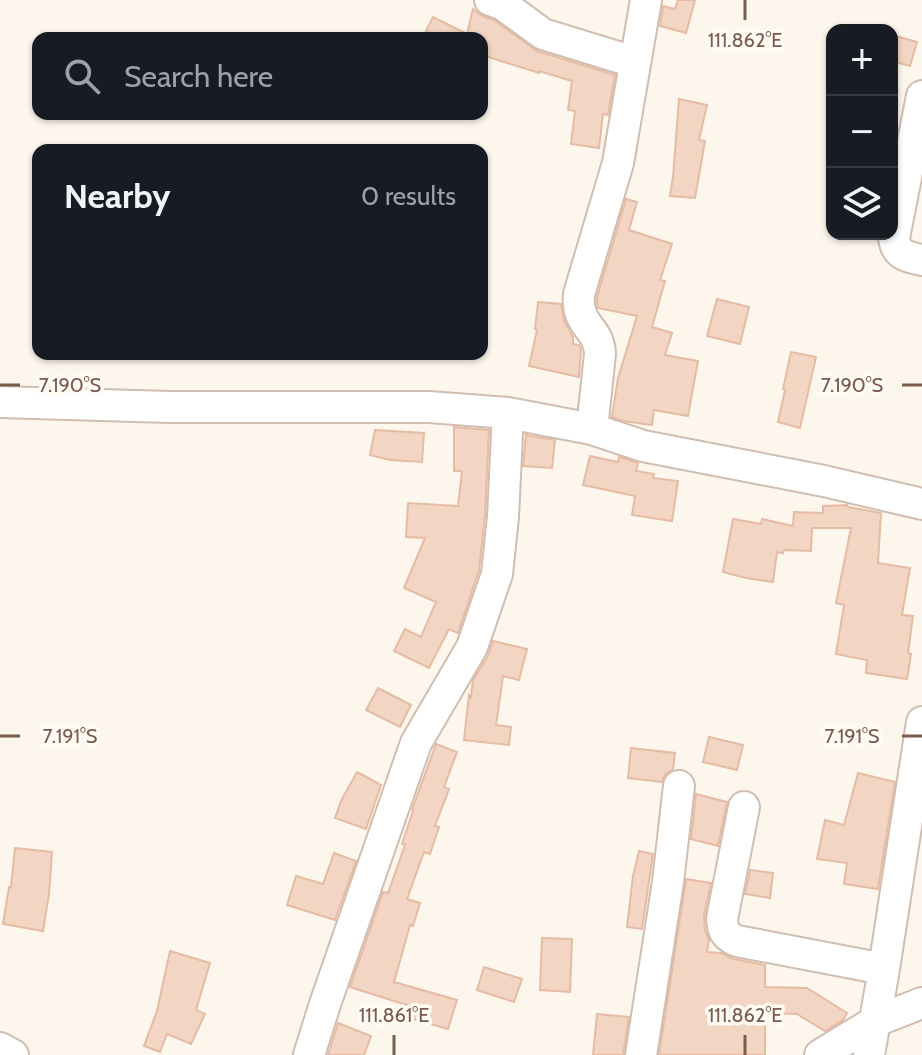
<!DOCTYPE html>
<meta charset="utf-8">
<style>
:root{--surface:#171b24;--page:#242831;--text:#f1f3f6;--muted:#9ea1a6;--line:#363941}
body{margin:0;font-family:Cabin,sans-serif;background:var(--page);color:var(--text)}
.controls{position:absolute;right:24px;top:24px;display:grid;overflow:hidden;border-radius:16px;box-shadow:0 2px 6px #0004}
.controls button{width:72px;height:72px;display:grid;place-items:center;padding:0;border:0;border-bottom:2px solid var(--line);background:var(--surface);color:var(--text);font:40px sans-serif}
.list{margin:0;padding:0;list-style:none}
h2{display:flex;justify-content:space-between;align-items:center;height:104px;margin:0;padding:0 32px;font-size:34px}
h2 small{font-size:26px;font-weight:400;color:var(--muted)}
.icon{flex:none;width:44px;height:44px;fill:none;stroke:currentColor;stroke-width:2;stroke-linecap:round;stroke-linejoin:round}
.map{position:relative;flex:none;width:922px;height:1055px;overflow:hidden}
.search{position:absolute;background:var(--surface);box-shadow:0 2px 6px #0004;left:32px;top:32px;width:456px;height:88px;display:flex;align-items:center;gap:20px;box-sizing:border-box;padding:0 28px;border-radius:16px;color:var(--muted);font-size:30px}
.panel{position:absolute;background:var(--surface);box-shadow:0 2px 6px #0004;left:32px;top:144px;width:456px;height:216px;border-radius:16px}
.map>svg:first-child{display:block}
.building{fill:#f3d5c3;stroke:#e6bba3;stroke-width:2}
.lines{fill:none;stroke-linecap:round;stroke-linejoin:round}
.minor-casing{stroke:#d1beb0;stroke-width:34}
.minor{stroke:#fff;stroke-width:30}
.ticks{fill:none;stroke:#7a5c4d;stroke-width:3}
.ticks-label{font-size:20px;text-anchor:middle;fill:#7a5c4d;stroke:#fffaf3;stroke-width:7;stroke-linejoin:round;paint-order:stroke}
</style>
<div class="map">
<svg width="922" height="1055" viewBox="0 0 922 1055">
<rect width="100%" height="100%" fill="#fdf6ec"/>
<!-- building -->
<path class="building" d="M 678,0 L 695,0 L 686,33 L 660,26 L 663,6 L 675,9 Z
M 473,9 L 484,17 L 494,20 L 537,51 L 615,75 L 608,115 L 603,114 L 599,148 L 571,144 L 575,111 L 568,110 L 572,81 L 539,71 L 539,73 L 482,55 L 482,38 L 439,38 L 426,31 L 433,17 L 467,34 Z
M 892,35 L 917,42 L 910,66 L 892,61 Z
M 679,99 L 707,105 L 699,140 L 705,141 L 695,198 L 670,196 L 673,177 Z
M 626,199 L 637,202 L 629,230 L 672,244 L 660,280 L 665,281 L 652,327 L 672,333 L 665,355 L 698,361 L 688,416 L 654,410 L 652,425 L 624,421 L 612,417 L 618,378 L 637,316 L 598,308 L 597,303 L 597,297 Z
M 717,299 L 749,307 L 740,344 L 707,336 Z
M 538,302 L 561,304 L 564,321 L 573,337 L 573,344 L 579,345 L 581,349 L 579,377 L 529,366 L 537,330 L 535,329 Z
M 791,352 L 816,357 L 800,428 L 778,422 L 785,390 L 783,389 Z
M 454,427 L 489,430 L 485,516 L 479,570 L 458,633 L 449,629 L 429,668 L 394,651 L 405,629 L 421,637 L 436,602 L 404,588 L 425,538 L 406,537 L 408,503 L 458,506 L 462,471 L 454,471 Z
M 375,430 L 424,433 L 422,462 L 390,460 L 370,455 Z
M 526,435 L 555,440 L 552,468 L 523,466 Z
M 590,456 L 618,462 L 619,457 L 638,463 L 636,471 L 654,474 L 653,478 L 678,481 L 672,521 L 632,515 L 635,496 L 583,485 Z
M 847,505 L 848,507 L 881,513 L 878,563 L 910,568 L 902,615 L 913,616 L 908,653 L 911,654 L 907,679 L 866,673 L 867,660 L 836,654 L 844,605 L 836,603 L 851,528 L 812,528 L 811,551 L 784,550 L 783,553 L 777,552 L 773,582 L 746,578 L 723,572 L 733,519 L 761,524 L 762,519 L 793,526 L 794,512 L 823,513 L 823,506 Z
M 493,641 L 527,649 L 519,680 L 503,676 L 496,725 L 511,727 L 509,745 L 464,740 L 469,695 L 471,697 L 473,680 L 488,656 Z
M 378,688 L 411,705 L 400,727 L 366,710 Z
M 709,737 L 743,745 L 737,770 L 703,762 Z
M 436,744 L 457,752 L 444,787 L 449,789 L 435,826 L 439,827 L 430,854 L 424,852 L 407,899 L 420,903 L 413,926 L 410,925 L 394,982 L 457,1000 L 448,1029 L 413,1019 L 416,1008 L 350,987 L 383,892 L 388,893 L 405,845 L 402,844 L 413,811 L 412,810 Z
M 631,748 L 675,753 L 673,769 L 665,775 L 662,782 L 628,778 Z
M 357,772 L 381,785 L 366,829 L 335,818 L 341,801 Z
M 858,773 L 895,782 L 878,889 L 844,884 L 847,863 L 817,859 L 825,820 L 844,825 Z
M 696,794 L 727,802 L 718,846 L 691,839 Z
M 15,848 L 52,852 L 49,894 L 43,931 L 3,924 L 9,887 L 11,887 Z
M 639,851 L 653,854 L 642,929 L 627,927 L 633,876 Z
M 334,853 L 356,861 L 335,920 L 287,905 L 296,876 L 323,884 Z
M 750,870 L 773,873 L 770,898 L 745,894 Z
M 686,879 L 711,883 L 704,916 L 705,930 L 709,940 L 707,952 L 721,953 L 734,959 L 765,965 L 765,987 L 807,988 L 847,1013 L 843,1020 L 825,1031 L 797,1014 L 765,1013 L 765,1055 L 659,1055 Z
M 542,938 L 572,939 L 570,992 L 540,990 Z
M 170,951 L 210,963 L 196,1010 L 205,1014 L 191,1044 L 167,1034 L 160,1052 L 144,1046 L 157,1011 Z
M 484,967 L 522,979 L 514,1002 L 477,990 Z
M 597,1014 L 629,1017 L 623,1055 L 593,1055 Z
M 338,1023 L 371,1036 L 364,1055 L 328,1055 Z"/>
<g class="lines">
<!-- minor casing -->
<g class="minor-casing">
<path id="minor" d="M 490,0 L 502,4 L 543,34 L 634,62
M 922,96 L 894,238 C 896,255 907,257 922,260
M 0,402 L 169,407 L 429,407 L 508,413
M 592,429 L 600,354 C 599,326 576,328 579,294 L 618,163 L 646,0
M 744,807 L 722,919 C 723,931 725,936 737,941 L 884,969
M 0,1048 L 13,1055
M 309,1055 L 325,1004 L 416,743 L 472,647 L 497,574 L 503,517 L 508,413 L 592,429 L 643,446 L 824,481 L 922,504
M 641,1055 L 668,882 L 679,786
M 820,1055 L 876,1021 L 922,1003
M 869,1055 L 884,969 L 922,722"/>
</g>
<!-- minor -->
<use href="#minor" class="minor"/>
</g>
<!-- ticks -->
<path class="ticks" d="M 745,0 L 745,20M 0,385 L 20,385M 902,385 L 922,385M 0,736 L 20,736M 902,736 L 922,736M 394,1035 L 394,1055M 745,1035 L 745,1055"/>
<g class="ticks-label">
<text x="745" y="47">111.862°E</text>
<text x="70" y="392">7.190°S</text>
<text x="852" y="392">7.190°S</text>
<text x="70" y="743">7.191°S</text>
<text x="852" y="743">7.191°S</text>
<text x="394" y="1022">111.861°E</text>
<text x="745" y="1022">111.862°E</text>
</g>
</svg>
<div class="controls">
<button>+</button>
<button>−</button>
<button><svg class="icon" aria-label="layers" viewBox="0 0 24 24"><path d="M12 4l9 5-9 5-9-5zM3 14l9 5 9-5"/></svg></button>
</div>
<div class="search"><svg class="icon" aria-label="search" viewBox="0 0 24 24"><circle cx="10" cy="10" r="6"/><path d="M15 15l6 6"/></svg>Search here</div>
<section class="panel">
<h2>Nearby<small>0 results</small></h2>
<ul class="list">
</ul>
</section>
</div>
